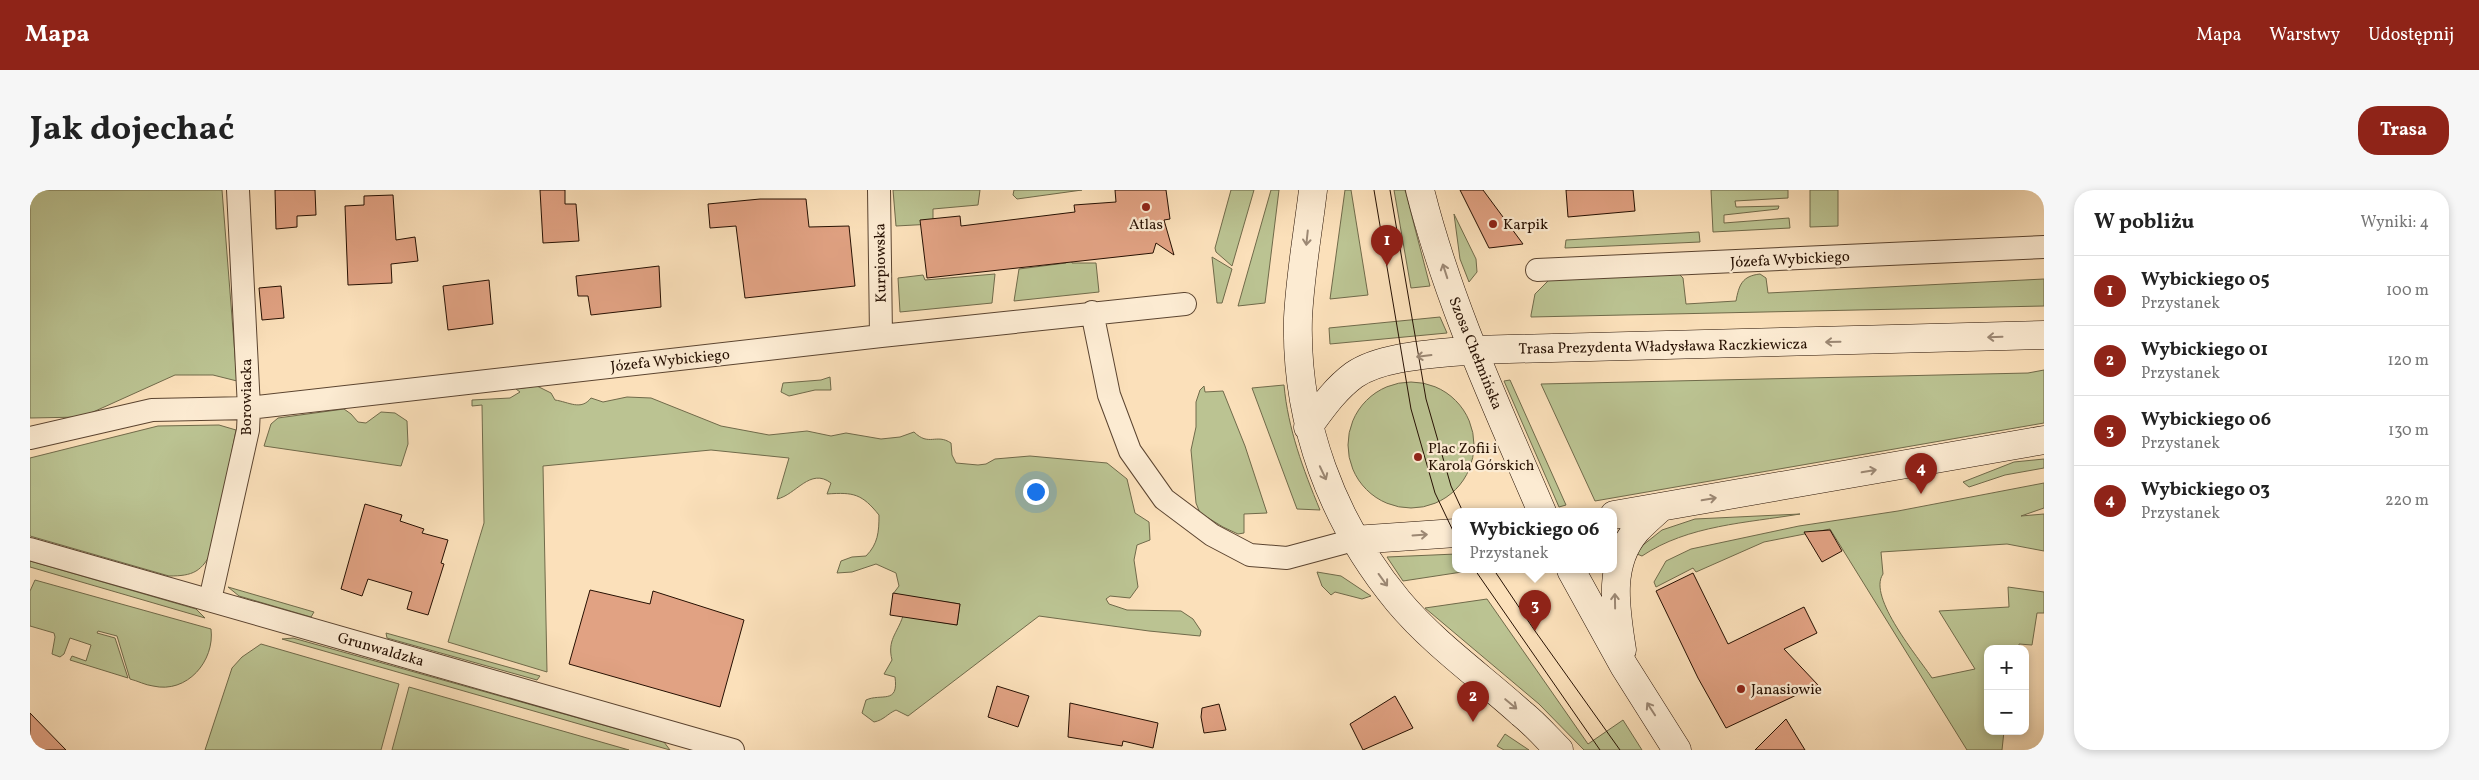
<!DOCTYPE html>
<html lang="pl">
<meta charset="utf-8">
<style>
:root{--surface:#fff;--page:#f6f6f6;--text:#222;--muted:#767676;--line:#e0e0e0;--accent:#8f2418}
body{margin:0;font-family:Vollkorn,serif;background:var(--page);color:var(--text)}
.controls{position:absolute;right:15px;bottom:15px;display:grid;overflow:hidden;border-radius:10px;box-shadow:0 2px 8px #0003}
.controls button{width:45px;height:45px;display:grid;place-items:center;padding:0;border:0;border-bottom:1px solid var(--line);background:var(--surface);color:var(--text);font:25px sans-serif}
.you{position:absolute;left:1005px;top:301px;width:18px;height:18px;margin:-12px;border:4px solid #fff;border-radius:50%;background:#1a73e8;box-shadow:0 0 0 8px #1a73e833}
.badge{display:grid;place-items:center;width:32px;height:32px;border-radius:50%;background:var(--accent);color:#fff;font-size:16px;font-weight:700}
.pin{position:absolute;translate:-50% -41px;filter:drop-shadow(0 1px 2px #0008)}
.pin::after{content:'';position:absolute;top:26px;width:18px;height:15px;background:inherit;clip-path:polygon(0 0,100% 0,50% 100%)}
.popup{position:absolute;left:1422px;top:318px;width:165px;height:65px;box-sizing:border-box;display:grid;place-content:center;border-radius:10px;background:var(--surface);filter:drop-shadow(0 1px 4px #0005);font-size:16px;white-space:nowrap;color:var(--muted)}
.popup b{font-size:19px;color:var(--text)}
.popup::after{content:'';position:absolute;left:50%;top:100%;margin-left:-10px;border:10px solid transparent;border-top-color:var(--surface)}
.list{margin:0;padding:0;list-style:none}
h2{display:flex;justify-content:space-between;align-items:center;height:65px;margin:0;padding:0 20px;font-size:21px}
h2 small{font-size:16px;font-weight:400;color:var(--muted)}
.list li{display:grid;grid-template-columns:32px 1fr auto;gap:15px;align-items:center;box-sizing:border-box;height:70px;padding:0 20px;border-top:1px solid var(--line)}
.list b{display:block;font-size:19px;white-space:nowrap}
.list p{margin:0;font-size:16px;white-space:nowrap;color:var(--muted)}
.list em{font-size:16px;font-style:normal;color:var(--muted)}
.map{position:relative;flex:none;width:2014px;height:560px;overflow:hidden;border-radius:20px}
header{display:flex;align-items:center;gap:30px;box-sizing:border-box;height:70px;padding:0 25px;background:var(--accent);color:#fff}
header strong{font-size:24px}
nav{display:flex;gap:28px;margin-inline-start:auto;font-size:18px}
.intro{display:flex;align-items:center;justify-content:space-between;box-sizing:border-box;height:120px;padding:0 30px}
h1{margin:0;font-size:35px}
.button{padding:12px 22px;border-radius:20px;background:var(--accent);color:#fff;font-size:18px;font-weight:700}
main{display:flex;gap:30px;padding:0 30px}
aside{flex:1;background:var(--surface);border-radius:20px;box-shadow:0 2px 8px #0003}
.map>svg:first-child{display:block}
.green{fill:#bbc392;stroke:#706a4a}
.building{fill:#e1a283;stroke:#261002}
.lines{fill:none;stroke-linecap:round;stroke-linejoin:round}
.minor-casing{stroke:#5b4430;stroke-width:24}
.secondary-casing{stroke:#261002;stroke-width:29}
.minor{stroke:#fcebd2;stroke-width:22}
.secondary{stroke:#fcebd2;stroke-width:28}
.tram{stroke:#261002;stroke-width:1}
.oneway{stroke:#9c8874}
.poi-dot{fill:#8f2418;stroke:#fcebd2;stroke-width:2}
.labels{text-anchor:middle;stroke-width:4.5;stroke-linejoin:round;paint-order:stroke}
.poi-label{font-size:15px;fill:#261002;stroke:#fcebd2;text-anchor:start}
.street-label{font-size:15px;fill:#261002;stroke:#fcebd2}
</style>
<header>
<strong>Mapa</strong>
<nav><a>Mapa</a><a>Warstwy</a><a>Udostępnij</a></nav>
</header>
<div class="intro"><h1>Jak dojechać</h1><a class="button">Trasa</a></div>
<main>
<div class="map">
<svg width="2014" height="560" viewBox="0 0 2014 560">
<rect width="100%" height="100%" fill="#fbe0ba"/>
<filter id="stains"><feTurbulence type="fractalNoise" baseFrequency=".004" numOctaves="4"/><feColorMatrix values="0 0 0 0 .2 0 0 0 0 .09 0 0 0 0 .02 0 0 0 .5 -.17"/></filter>
<radialGradient id="worn" r=".72"><stop offset=".6" stop-color="#630" stop-opacity="0"/><stop offset="1" stop-color="#630" stop-opacity=".3"/></radialGradient>
<!-- green -->
<path class="green" d="M 0,0 L 192,0 L 207,191 L 183,185 L 145,185 L 52,227 L 0,228 Z
M 863,0 L 950,0 L 948,15 L 903,19 L 903,34 L 866,36 Z
M 984,0 L 1052,0 L 987,9 L 983,5 Z
M 1201,0 L 1224,0 L 1202,76 L 1186,62 L 1185,58 Z
M 1241,0 L 1249,0 L 1235,113 L 1208,116 Z
M 1315,0 L 1321,0 L 1338,105 L 1300,109 Z
M 1364,0 L 1375,0 L 1400,96 L 1381,98 Z
M 1681,0 L 1758,0 L 1758,8 L 1705,11 L 1706,17 L 1749,16 L 1748,19 L 1694,25 L 1694,33 L 1759,28 L 1760,38 L 1683,42 Z
M 1780,0 L 1808,0 L 1808,36 L 1780,37 Z
M 1424,24 L 1446,69 L 1447,82 L 1439,92 L 1430,69 Z
M 1669,42 L 1670,52 L 1535,58 L 1536,50 Z
M 1182,67 L 1202,79 L 1192,113 L 1187,113 Z
M 1041,68 L 1042,73 L 1066,73 L 1069,102 L 984,111 L 989,79 L 1036,73 Z
M 965,84 L 962,113 L 870,122 L 868,88 L 893,85 L 895,90 Z
M 1649,84 L 1653,88 L 1656,114 L 1706,111 C 1709,95 1712,86 1730,84 L 1736,88 L 1738,103 L 2014,89 L 2014,116 L 1501,127 L 1501,125 L 1505,104 L 1519,90 Z
M 1410,127 L 1417,143 L 1300,154 L 1299,138 Z
M 2014,180 L 2014,233 L 1565,311 L 1511,194 L 1998,183 Z
M 800,187 L 801,200 L 785,200 L 759,206 L 751,202 L 753,193 L 791,190 Z
M 1480,190 L 1536,315 L 1529,317 L 1474,191 Z
M1318 255a63 63 0 1 1 126 0a63 63 0 1 1-126 0Z
M 1254,195 C 1258,239 1273,279 1290,320 L 1267,319 L 1222,198 Z
M 507,196 L 521,203 L 525,210 C 539,212 551,221 561,208 L 573,212 L 597,207 L 621,208 L 691,236 L 739,245 L 777,241 L 801,246 L 816,243 L 851,249 L 870,247 L 884,242 C 899,257 906,243 921,253 L 922,265 L 926,273 L 948,275 L 956,274 L 965,269 L 1000,266 L 1077,273 L 1097,289 L 1105,323 L 1119,332 L 1120,350 L 1107,355 L 1104,370 L 1108,397 L 1100,408 L 1080,406 L 1076,409 L 1079,414 L 1097,420 L 1151,421 L 1163,429 L 1171,441 L 1170,446 L 1119,441 L 1009,426 L 878,526 L 866,520 C 857,524 854,530 844,532 L 832,523 L 836,510 C 851,503 869,515 865,487 L 854,484 L 862,470 C 857,450 867,444 873,426 L 927,435 L 930,414 L 863,404 L 869,396 L 866,383 L 846,374 L 822,382 L 807,383 L 811,371 L 822,367 L 836,366 C 848,354 849,342 849,325 C 832,304 824,302 797,304 L 801,293 C 780,277 766,305 747,309 L 759,268 L 681,260 L 513,276 L 517,482 L 418,452 L 454,333 L 452,215 L 442,216 L 442,210 L 480,208 L 490,202 L 486,199 Z
M 1174,196 L 1175,202 L 1193,201 L 1215,256 L 1237,323 L 1214,324 L 1214,343 L 1208,344 L 1193,337 L 1170,323 L 1166,313 L 1161,260 L 1166,237 L 1166,212 L 1170,200 Z
M 314,219 L 321,224 L 328,232 L 336,233 L 351,222 L 365,223 L 377,231 L 378,254 L 371,276 L 234,256 L 241,234 L 248,228 Z
M 189,235 L 206,240 L 183,359 C 172,382 163,386 139,386 L 0,346 L 0,268 L 128,236 Z
M 2014,269 L 2014,278 L 1975,285 L 1939,297 L 1933,292 L 1984,272 Z
M 2014,293 L 2014,318 L 1991,326 L 2014,324 L 2014,361 L 1977,354 L 1851,362 L 1853,384 C 1837,407 1889,468 1902,488 L 1945,479 L 1909,421 L 1979,417 L 1978,397 L 2014,402 L 2014,423 L 2007,423 L 2002,455 L 1989,454 L 1989,459 L 1958,459 L 1958,541 L 1974,541 L 1972,560 L 1937,560 L 1800,339 L 1734,352 L 1666,382 L 1663,378 L 1626,397 L 1624,392 L 1636,371 L 1661,359 L 1769,336 L 1868,321 Z
M 1770,324 C 1717,333 1658,335 1612,366 L 1607,364 L 1608,359 L 1632,340 L 1665,329 Z
M 1426,364 L 1426,380 L 1445,380 L 1373,391 L 1357,367 Z
M 0,371 L 166,419 L 175,428 L 0,377 Z
M 1287,382 L 1311,386 L 1341,406 L 1332,409 L 1305,402 L 1301,405 L 1292,396 Z
M 5,390 L 181,439 C 185,471 157,504 123,496 C 115,495 108,491 100,489 L 87,446 L 68,441 L 67,443 L 85,448 L 98,488 L 40,470 L 42,466 L 56,471 L 61,455 L 40,448 L 34,464 L 30,467 L 22,464 L 25,447 L 24,443 L 0,436 L 0,401 Z
M 198,397 L 284,422 L 281,427 L 209,406 Z
M 1457,409 L 1558,554 L 1593,530 L 1612,560 L 1554,560 L 1509,514 L 1395,418 Z
M 356,443 L 510,486 L 507,490 L 357,448 Z
M 263,448 L 634,552 L 640,560 L 252,449 Z
M 231,454 L 369,494 L 351,560 L 175,560 L 202,478 L 212,467 Z
M 379,497 L 599,560 L 362,560 Z
M 1475,544 L 1499,560 L 1474,560 L 1467,556 Z"/>
<!-- building -->
<path class="building" d="M 245,0 L 285,0 L 286,25 L 267,26 L 267,37 L 246,39 Z
M 510,0 L 535,0 L 535,14 L 546,14 L 549,51 L 513,53 Z
M 1085,0 L 1136,0 L 1140,29 L 1134,30 L 1144,65 L 1126,53 L 1123,63 L 897,88 L 890,30 L 930,26 L 931,36 L 1045,22 L 1044,15 L 1086,12 Z
M 1430,0 L 1453,0 L 1493,54 L 1459,58 Z
M 1536,0 L 1603,0 L 1605,21 L 1538,27 Z
M 363,5 L 366,50 L 385,47 L 388,71 L 361,74 L 362,93 L 318,95 L 315,16 L 334,15 L 334,6 Z
M 730,9 L 776,9 L 779,37 L 819,36 L 825,96 L 715,108 L 706,36 L 680,38 L 678,14 Z
M 629,76 L 631,117 L 561,125 L 558,106 L 548,106 L 546,86 Z
M 459,90 L 463,134 L 418,140 L 413,96 Z
M 251,96 L 254,128 L 232,130 L 229,98 Z
M 335,314 L 372,325 L 370,331 L 394,339 L 392,343 L 418,350 L 411,373 L 414,374 L 398,425 L 377,419 L 382,402 L 338,389 L 332,406 L 311,399 Z
M 1800,340 L 1812,361 L 1792,372 L 1774,342 Z
M 1663,383 L 1698,454 L 1774,417 L 1787,443 L 1754,459 L 1788,495 L 1696,538 L 1668,488 L 1626,401 Z
M 560,400 L 620,414 L 623,401 L 714,430 L 690,517 L 539,474 Z
M 863,403 L 930,414 L 927,435 L 860,425 Z
M 967,496 L 999,506 L 988,537 L 958,527 Z
M 1365,506 L 1383,538 L 1333,560 L 1320,534 Z
M 1040,513 L 1128,533 L 1123,558 L 1093,551 L 1092,556 L 1038,547 Z
M 1189,514 L 1196,540 L 1174,543 L 1171,527 L 1172,518 Z
M 0,523 L 36,560 L 0,560 Z
M 1756,529 L 1775,560 L 1725,560 Z"/>
<g class="lines">
<!-- minor casing -->
<g class="minor-casing">
<path id="minor" d="M 849,0 L 851,146
M 1507,80 L 2014,57
M 1062,122 L 1079,205 L 1100,261 L 1134,309 L 1182,345 L 1220,365 L 1257,368 L 1324,350
M 0,248 L 122,220 L 219,218 L 851,146 L 1155,114
M 0,359 L 703,560
M 180,410 L 218,240 L 219,218 L 208,0"/>
</g>
<!-- secondary casing -->
<g class="secondary-casing">
<path id="secondary" d="M 1283,0 C 1278,42 1270,86 1268,128 C 1265,232 1302,331 1368,411 C 1404,454 1450,486 1491,523 C 1505,534 1517,548 1529,560
M 1390,0 C 1418,112 1467,217 1512,322
M 1278,237 C 1292,218 1305,199 1324,185 C 1353,165 1408,164 1443,160 L 2014,145
M 1584,325 L 2014,250
M 1324,350 L 1426,343
M 1541,380 L 1594,476 L 1647,560
M 1592,460 C 1586,420 1577,375 1606,341 C 1613,333 1623,325 1631,317"/>
</g>
<!-- minor -->
<use href="#minor" class="minor"/>
<!-- secondary -->
<use href="#secondary" class="secondary"/>
<!-- tram -->
<path class="tram" d="M 1344,0 L 1381,219 L 1405,303 L 1426,347
M 1360,0 L 1396,209 L 1421,296 L 1433,322
M 1445,380 L 1570,560
M 1464,380 L 1505,441 L 1590,560"/>
</g>
<!-- one-way arrows -->
<defs><path id="oneway-shaft" d="M-6 0H5M1.5-3L5.5 0L1.5 3" fill="none" stroke-width="1.6" stroke-linecap="round" stroke-linejoin="round" transform="scale(1.25)"/></defs>
<g class="oneway">
<use href="#oneway-shaft" transform="translate(1277 48) rotate(96)"/>
<use href="#oneway-shaft" transform="translate(1415 81) rotate(-108)"/>
<use href="#oneway-shaft" transform="translate(1965 147) rotate(178)"/>
<use href="#oneway-shaft" transform="translate(1803 152) rotate(179)"/>
<use href="#oneway-shaft" transform="translate(1394 166) rotate(173)"/>
<use href="#oneway-shaft" transform="translate(1839 281) rotate(-10)"/>
<use href="#oneway-shaft" transform="translate(1293 283) rotate(65)"/>
<use href="#oneway-shaft" transform="translate(1679 309) rotate(-10)"/>
<use href="#oneway-shaft" transform="translate(1390 345) rotate(-4)"/>
<use href="#oneway-shaft" transform="translate(1353 390) rotate(54)"/>
<use href="#oneway-shaft" transform="translate(1585 411) rotate(-91)"/>
<use href="#oneway-shaft" transform="translate(1481 514) rotate(40)"/>
<use href="#oneway-shaft" transform="translate(1621 519) rotate(-123)"/>
</g>
<!-- markers -->
<g class="poi-dot">
<circle cx="1116" cy="17" r="5"/>
<circle cx="1463" cy="34" r="5"/>
<circle cx="1388" cy="267" r="5"/>
<circle cx="1711" cy="499" r="5"/>
</g>
<g class="labels">
<!-- poi labels -->
<g class="poi-label">
<text x="1116" y="39" text-anchor="middle">Atlas</text>
<text x="1473" y="39">Karpik</text>
<text x="1398" y="263">Plac Zofii i<tspan x="1398" dy="17">Karola Górskich</tspan></text>
<text x="1721" y="504">Janasiowie</text>
</g>
<!-- street labels -->
<g class="street-label">
<text transform="translate(1760 69) rotate(-3)" y="5">Józefa Wybickiego</text>
<text transform="translate(850 73) rotate(-91)" y="5">Kurpiowska</text>
<text transform="translate(1633 156) rotate(-1)" y="5">Trasa Prezydenta Władysława Raczkiewicza</text>
<text transform="translate(1446 163) rotate(68)" y="5">Szosa Chełmińska</text>
<text transform="translate(640 170) rotate(-6)" y="5">Józefa Wybickiego</text>
<text transform="translate(216 207) rotate(-90)" y="5">Borowiacka</text>
<text transform="translate(351 459) rotate(16)" y="5">Grunwaldzka</text>
</g>
</g>
<rect width="100%" height="100%" filter="url(#stains)"/>
<rect width="100%" height="100%" fill="url(#worn)"/>
</svg>
<div class="controls">
<button>+</button>
<button>−</button>
</div>
<div class="you"></div>
<div class="pin badge" style="left:1357px;top:76px">1</div>
<div class="pin badge" style="left:1443px;top:532px">2</div>
<div class="pin badge" style="left:1505px;top:441px">3</div>
<div class="popup"><b>Wybickiego 06</b>Przystanek</div>
<div class="pin badge" style="left:1891px;top:304px">4</div>
</div>
<aside>
<h2>W pobliżu<small>Wyniki: 4</small></h2>
<ul class="list">
<li><span class="badge">1</span><div><b>Wybickiego 05</b><p>Przystanek</p></div><em>100 m</em></li>
<li><span class="badge">2</span><div><b>Wybickiego 01</b><p>Przystanek</p></div><em>120 m</em></li>
<li><span class="badge">3</span><div><b>Wybickiego 06</b><p>Przystanek</p></div><em>130 m</em></li>
<li><span class="badge">4</span><div><b>Wybickiego 03</b><p>Przystanek</p></div><em>220 m</em></li>
</ul>
</aside>
</main>
